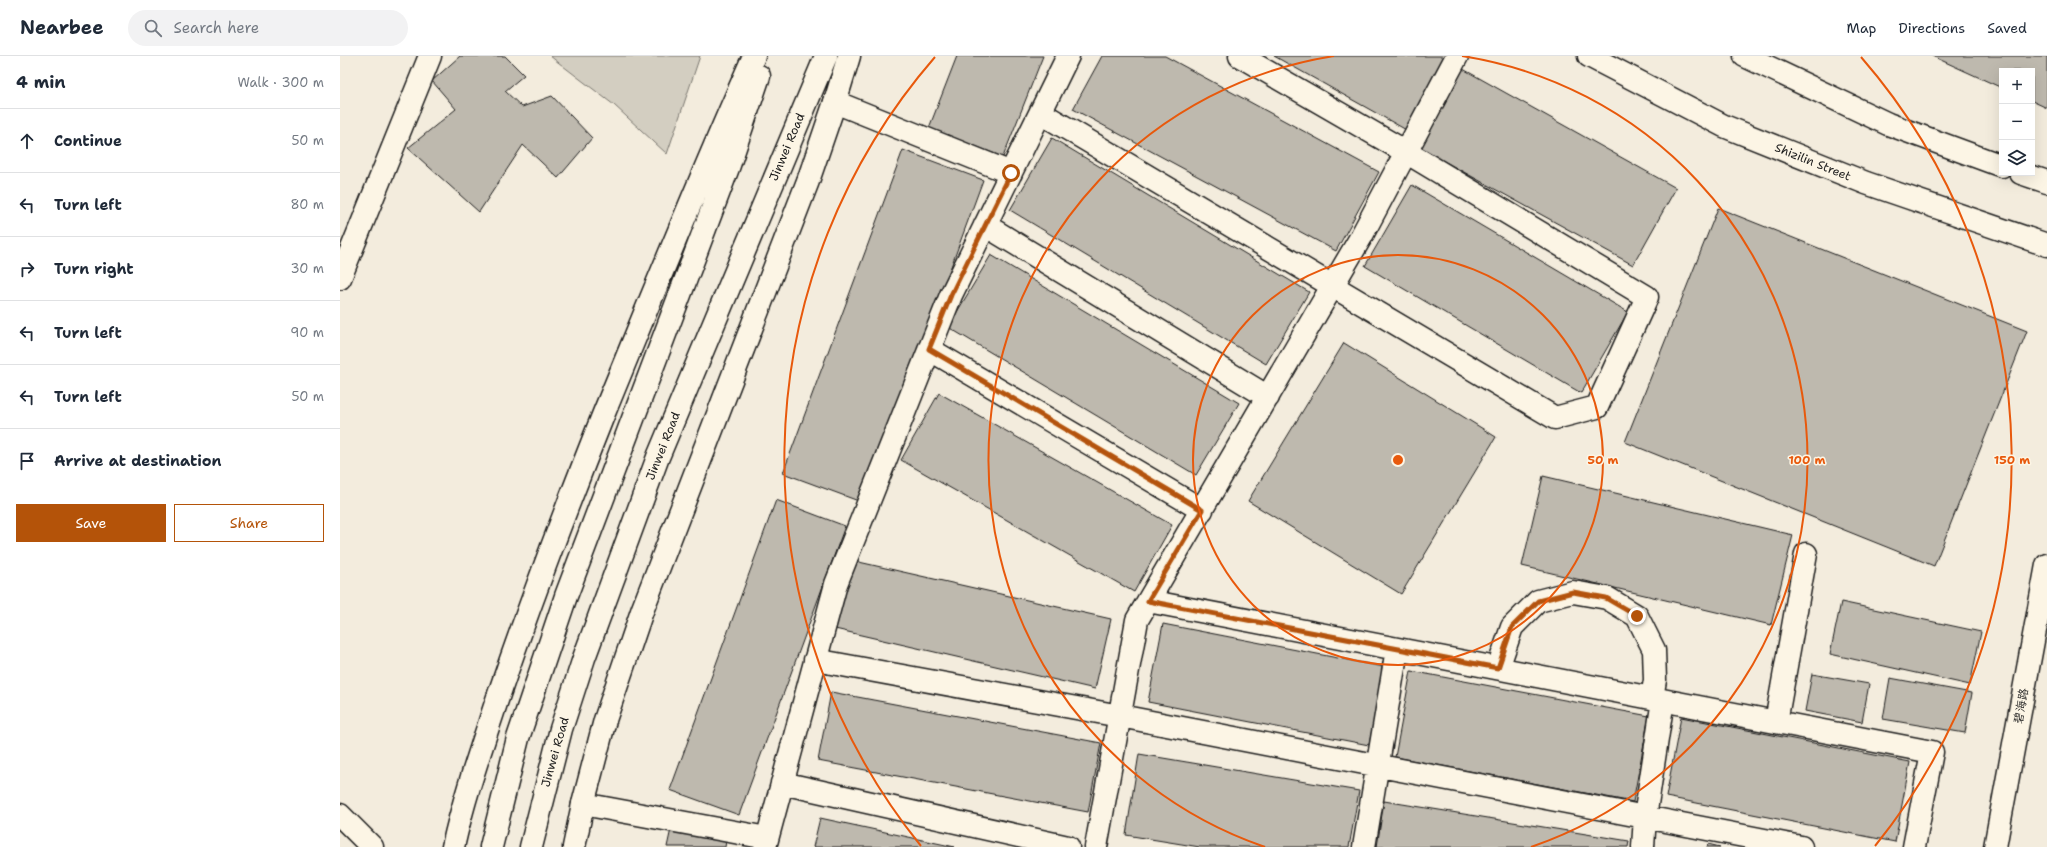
<!DOCTYPE html>
<meta charset="utf-8">
<style>
:root{--surface:#fff;--page:#f2f2f3;--text:#1f2937;--muted:#747a83;--line:#e0e1e3;--accent:#b45309}
body{margin:0;font-family:"Shantell Sans","LXGW WenKai TC",sans-serif;background:var(--page);color:var(--text)}
.controls{position:absolute;right:12px;top:12px;display:grid;overflow:hidden;border-radius:0px;box-shadow:0 4px 16px #0002}
.controls button{width:36px;height:36px;display:grid;place-items:center;padding:0;border:0;border-bottom:1px solid var(--line);background:var(--surface);color:var(--text);font:20px sans-serif}
.stop{position:absolute;width:12px;height:12px;margin:-9px;border:3px solid #b45309;border-radius:50%;background:#fff}
.stop.end{background:#b45309;border-color:#fff;box-shadow:0 1px 4px #0008}
.list{margin:0;padding:0;list-style:none}
h2{display:flex;justify-content:space-between;align-items:center;height:52px;margin:0;padding:0 16px;font-size:17px}
h2 small{font-size:13px;font-weight:400;color:var(--muted)}
.list li{display:grid;grid-template-columns:26px 1fr auto;gap:12px;align-items:center;box-sizing:border-box;height:64px;padding:0 16px;border-top:1px solid var(--line)}
.list b{display:block;font-size:15px;white-space:nowrap}
.list em{font-size:13px;font-style:normal;color:var(--muted)}
.actions{display:flex;gap:8px;padding:12px 16px}
.actions a{flex:1;padding:9px 0;border:1px solid var(--accent);border-radius:0px;text-align:center;font-size:14px;color:var(--accent)}
.actions .main{background:var(--accent);color:#fff}
.icon{flex:none;width:22px;height:22px;fill:none;stroke:currentColor;stroke-width:2;stroke-linecap:round;stroke-linejoin:round}
.map{position:relative;flex:none;width:1707px;height:791px;overflow:hidden}
header{display:flex;align-items:center;gap:24px;box-sizing:border-box;height:56px;padding:0 20px;background:var(--surface);border-bottom:1px solid var(--line)}
header strong{font-size:19px}
nav{display:flex;gap:22px;margin-inline-start:auto;font-size:14px}
.search{width:280px;height:36px;background:var(--page);display:flex;align-items:center;gap:10px;box-sizing:border-box;padding:0 14px;border-radius:22px;color:var(--muted);font-size:15px}
main{display:flex}
aside{flex:1;background:var(--surface)}
.map>svg:first-child{display:block}
.green{fill:#d3cec1;stroke:#78756e}
.building{fill:#beb9ae;stroke:#1c1c1c}
.lines{fill:none;stroke-linecap:round;stroke-linejoin:round}
.minor-casing{stroke:#1c1c1c;stroke-width:25}
.primary-casing{stroke:#1c1c1c;stroke-width:25}
.minor{stroke:#fcf5e5;stroke-width:22}
.primary{stroke:#fcf5e5;stroke-width:22}
.route{stroke:#b45309;stroke-width:5}
.ring{fill:none;stroke:#e8590c;stroke-width:2}
.labels{text-anchor:middle;stroke-width:3;stroke-linejoin:round;paint-order:stroke}
.street-label{font-size:12px;fill:#1c1c1c;stroke:#fcf5e5}
.centre{fill:#e8590c;stroke:#fcf5e5;stroke-width:2}
.ring-label{font-size:12px;text-anchor:middle;font-weight:bold;fill:#e8590c;stroke:#fcf5e5;stroke-width:3;stroke-linejoin:round;paint-order:stroke}
</style>
<header>
<strong>Nearbee</strong>
<div class="search"><svg class="icon" aria-label="search" viewBox="0 0 24 24"><circle cx="10" cy="10" r="6"/><path d="M15 15l6 6"/></svg>Search here</div>
<nav><a>Map</a><a>Directions</a><a>Saved</a></nav>
</header>
<main>
<aside>
<h2>4 min<small>Walk · 300 m</small></h2>
<ul class="list">
<li><svg class="icon" aria-label="ahead" viewBox="0 0 24 24"><path d="M12 20V5M6 11l6-6 6 6"/></svg><div><b>Continue</b></div><em>50 m</em></li>
<li><svg class="icon" aria-label="left" viewBox="0 0 24 24"><path d="M17 20v-9H6M10 6l-5 5 5 5"/></svg><div><b>Turn left</b></div><em>80 m</em></li>
<li><svg class="icon" aria-label="right" viewBox="0 0 24 24"><path d="M7 20v-9h11M14 6l5 5-5 5"/></svg><div><b>Turn right</b></div><em>30 m</em></li>
<li><svg class="icon" aria-label="left" viewBox="0 0 24 24"><path d="M17 20v-9H6M10 6l-5 5 5 5"/></svg><div><b>Turn left</b></div><em>90 m</em></li>
<li><svg class="icon" aria-label="left" viewBox="0 0 24 24"><path d="M17 20v-9H6M10 6l-5 5 5 5"/></svg><div><b>Turn left</b></div><em>50 m</em></li>
<li><svg class="icon" aria-label="arrive" viewBox="0 0 24 24"><path d="M6 21V4h12l-3 4 3 4H6"/></svg><div><b>Arrive at destination</b></div></li>
</ul>
<div class="actions"><a class="main">Save</a><a>Share</a></div>
</aside>
<div class="map">
<svg width="1707" height="791" viewBox="0 0 1707 791">
<rect width="100%" height="100%" fill="#f3ecdd"/>
<filter id="ink" filterUnits="userSpaceOnUse"><feTurbulence type="fractalNoise" baseFrequency=".025" numOctaves="2"/><feDisplacementMap in="SourceGraphic" scale="8" xChannelSelector="R" yChannelSelector="G"/><feConvolveMatrix kernelMatrix="1 2 1 2 8 2 1 2 1" color-interpolation-filters="sRGB"/></filter>
<g filter="url(#ink)">
<!-- green -->
<path class="green" d="M 210,0 L 360,0 L 327,98 L 274,49 Z"/>
<!-- building -->
<path class="building" d="M 120,0 L 165,0 L 184,19 L 165,35 L 182,51 L 212,40 L 252,82 L 218,122 L 183,89 L 139,156 L 68,92 L 116,53 L 92,25 Z
M 617,0 L 703,0 L 663,101 L 589,72 Z
M 762,0 L 825,0 L 1039,116 L 996,195 L 733,53 Z
M 934,0 L 1102,0 L 1111,5 L 1070,76 Z
M 1592,0 L 1707,0 L 1707,52 L 1692,45 L 1692,15 L 1662,15 L 1662,32 Z
M 1123,13 L 1336,132 L 1293,209 L 1080,92 Z
M 712,82 L 969,236 L 926,308 L 670,154 Z
M 563,94 L 643,124 L 524,447 L 443,417 Z
M 1072,129 L 1288,256 L 1241,337 L 1025,210 Z
M 1378,152 L 1687,275 L 1594,510 L 1285,386 Z
M 651,199 L 899,347 L 856,419 L 608,271 Z
M 1004,287 L 1156,381 L 1061,538 L 908,445 Z
M 599,337 L 832,469 L 794,536 L 561,404 Z
M 1203,420 L 1453,479 L 1431,569 L 1182,510 Z
M 436,444 L 505,470 L 399,759 L 330,734 Z
M 510,504 L 771,563 L 755,633 L 495,573 Z
M 1501,546 L 1641,576 L 1630,629 L 1490,598 Z
M 823,568 L 1044,611 L 1029,689 L 808,646 Z
M 1071,615 L 1309,660 L 1293,746 L 1055,701 Z
M 1472,618 L 1529,628 L 1522,666 L 1465,655 Z
M 1550,622 L 1632,637 L 1625,677 L 1543,663 Z
M 491,636 L 761,687 L 748,756 L 478,705 Z
M 1341,661 L 1570,706 L 1555,786 L 1326,741 Z
M 799,698 L 1019,735 L 1009,791 L 860,791 L 786,779 Z
M 1044,745 L 1289,785 L 1288,791 L 1037,791 Z
M 480,762 L 615,791 L 473,791 Z
M 331,773 L 386,785 L 385,791 L 327,791 Z
M 1368,788 L 1380,791 L 1367,791 Z"/>
<g class="lines">
<!-- minor casing -->
<g class="minor-casing">
<path id="minor" d="M 495,46 L 671,117
M 701,57 L 1215,362 L 1257,351 L 1307,241 L 1066,96 L 900,0
M 645,169 L 928,341
M 0,222 L 90,0
M 589,293 L 862,454
M 808,545 L 1592,696 L 1574,791
M 475,604 L 780,660 L 1461,791
M 1158,612 L 1172,571 L 1198,545 L 1233,536 L 1267,542 L 1297,560 L 1314,594 L 1315,624 L 1312,642
M 1436,666 L 1466,498
M 442,727 L 728,791
M 243,748 L 427,782
M 0,759 L 32,791
M 425,791 L 496,528 L 611,239 L 728,0
M 756,791 L 797,564 L 1021,181 L 1117,0
M 1024,791 L 1057,593
M 1303,791 L 1305,761 L 1323,644
M 1655,791 L 1707,509"/>
</g>
<!-- primary casing -->
<g class="primary-casing">
<path id="primary" d="M 1249,0 L 1384,70 L 1526,127 L 1707,189
M 1405,0 L 1548,68 L 1662,110
M 1681,117 L 1707,126
M 113,791 C 124,741 141,693 157,644 C 190,547 226,452 264,357 C 313,238 361,118 414,0
M 151,791 L 178,682 L 226,540 L 389,109 L 419,20
M 191,791 L 221,673 L 244,602 L 318,401 L 486,0
M 234,791 L 243,748 L 265,664 L 302,555 L 468,125 L 495,46 L 509,0"/>
</g>
<!-- minor -->
<use href="#minor" class="minor"/>
<!-- primary -->
<use href="#primary" class="primary"/>
</g>
</g>
<g class="lines" filter="url(#ink)">
<!-- route -->
<path class="route" d="M 671,117 L 611,239 L 589,293 L 862,454 L 808,545 L 1158,612 L 1172,571 L 1198,545 L 1233,536 L 1266,542 L 1297,560"/>
</g>
<!-- distance rings -->
<g class="ring">
<circle cx="1058" cy="404" r="205"/>
<path d="M925 791A409 409 0 0 1 994 0M1122 0A409 409 0 0 1 1191 791"/>
<path d="M581 790A614 614 0 0 1 595 1M1521 1A614 614 0 0 1 1535 790"/>
</g>
<g class="labels">
<!-- street labels -->
<g class="street-label">
<text transform="translate(447 91) rotate(-67)" y="4">Jinwei Road</text>
<text transform="translate(1473 106) rotate(22)" y="4">Shizilin Street</text>
<text transform="translate(323 390) rotate(-68)" y="4">Jinwei Road</text>
<text transform="translate(1681 650) rotate(-80)" y="4">碧海路</text>
<text transform="translate(215 696) rotate(-74)" y="4">Jinwei Road</text>
</g>
</g>
<circle cx="1058" cy="404" r="6" class="centre"/>
<g class="ring-label">
<text x="1263" y="408">50 m</text>
<text x="1467" y="408">100 m</text>
<text x="1672" y="408">150 m</text>
</g>
</svg>
<div class="controls">
<button>+</button>
<button>−</button>
<button><svg class="icon" aria-label="layers" viewBox="0 0 24 24"><path d="M12 4l9 5-9 5-9-5zM3 14l9 5 9-5"/></svg></button>
</div>
<div class="stop" style="left:671px;top:117px"></div>
<div class="stop end" style="left:1297px;top:560px"></div>
</div>
</main>
